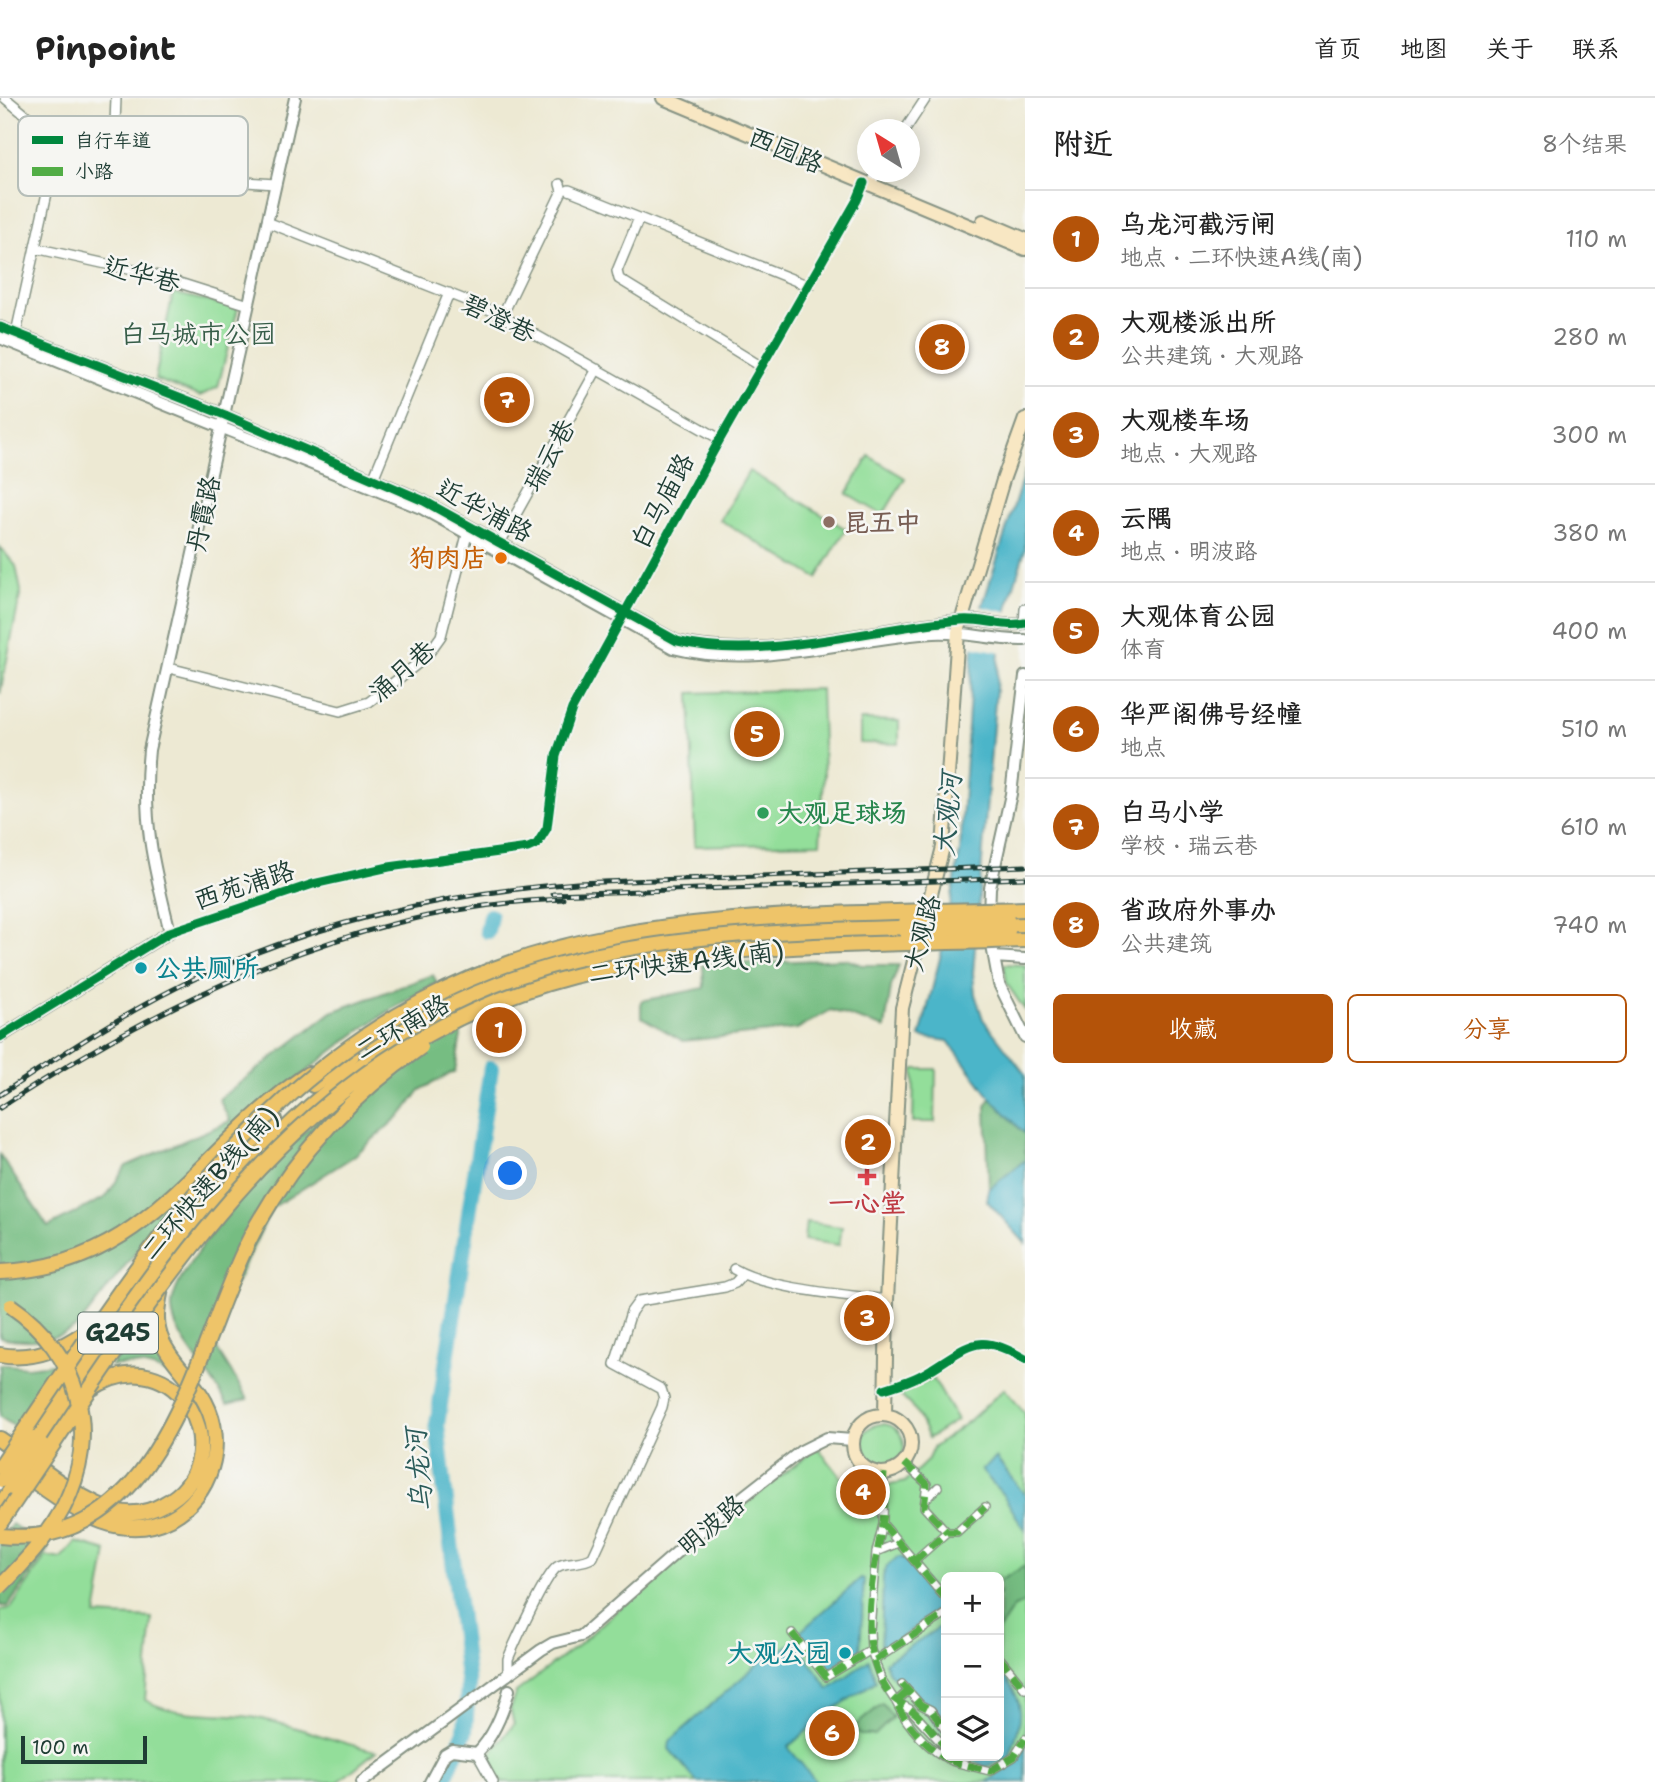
<!DOCTYPE html>
<html lang="zh">
<meta charset="utf-8">
<style>
:root{--surface:#fff;--page:#f6f6f6;--text:#222;--muted:#767676;--line:#e0e0e0;--accent:#b45309}
body{margin:0;font-family:"Shantell Sans","LXGW WenKai TC",sans-serif;background:var(--page);color:var(--text)}
.controls{position:absolute;right:21px;bottom:21px;display:grid;overflow:hidden;border-radius:10px;box-shadow:0 4px 18px #0003}
.controls button{width:63px;height:63px;display:grid;place-items:center;padding:0;border:0;border-bottom:2px solid var(--line);background:var(--surface);color:var(--text);font:35px sans-serif}
.compass{position:absolute;left:857px;top:21px;width:63px;height:63px;border-radius:50%;background:var(--surface);box-shadow:0 4px 18px #0003;rotate:323deg}
.scale{position:absolute;left:21px;bottom:18px;width:126px;box-sizing:border-box;padding-left:7px;border:4px solid #1f3d34;border-top:0;font-size:19px;line-height:24px;white-space:nowrap;color:#1f3d34;-webkit-text-stroke:5px #f6f6f2;paint-order:stroke}
.you{position:absolute;left:511px;top:1076px;width:24px;height:24px;margin:-18px;border:5px solid #fff;border-radius:50%;background:#1a73e8;box-shadow:0 0 0 10px #1a73e833}
.badge{display:grid;place-items:center;width:46px;height:46px;border-radius:50%;background:var(--accent);color:#fff;font-size:23px;font-weight:700}
.pin{position:absolute;translate:-50% -50%;border:4px solid #fff;box-shadow:0 2px 7px #0006}
.list{margin:0;padding:0;list-style:none}
h2{display:flex;justify-content:space-between;align-items:center;height:91px;margin:0;padding:0 28px;font-size:30px}
h2 small{font-size:23px;font-weight:400;color:var(--muted)}
.list li{display:grid;grid-template-columns:46px 1fr auto;gap:21px;align-items:center;box-sizing:border-box;height:98px;padding:0 28px;border-top:2px solid var(--line)}
.list b{display:block;font-size:26px;white-space:nowrap}
.list p{margin:0;font-size:23px;white-space:nowrap;color:var(--muted)}
.list em{font-size:23px;font-style:normal;color:var(--muted)}
.actions{display:flex;gap:14px;padding:21px 28px}
.actions a{flex:1;padding:16px 0;border:2px solid var(--accent);border-radius:10px;text-align:center;font-size:24px;color:var(--accent)}
.actions .main{background:var(--accent);color:#fff}
.icon{flex:none;width:38px;height:38px;fill:none;stroke:currentColor;stroke-width:2;stroke-linecap:round;stroke-linejoin:round}
.map{position:relative;flex:none;width:1025px;height:1684px;overflow:hidden}
header{display:flex;align-items:center;gap:42px;box-sizing:border-box;height:98px;padding:0 35px;background:var(--surface);border-bottom:2px solid var(--line)}
header strong{font-size:33px}
nav{display:flex;gap:38px;margin-inline-start:auto;font-size:24px}
main{display:flex}
aside{flex:1;background:var(--surface)}
.map>svg:first-child{display:block}
.green{fill:#93de9a;stroke:#598e67;stroke-width:2;fill-rule:evenodd}
.forest{fill:#76bd82;stroke:#4a7d5b;stroke-width:2}
.water{fill:#4bb5c9;stroke:#35797e;stroke-width:2}
.pier{fill:#ede9d3}
.lines{fill:none;stroke-linecap:round;stroke-linejoin:round}
.river{stroke:#4bb5c9;stroke-width:16}
.pedestrian-casing{stroke:#869384;stroke-width:10}
.minor-casing{stroke:#869384;stroke-width:12}
.tertiary-casing{stroke:#869384;stroke-width:14}
.secondary-casing{stroke:#869384;stroke-width:16}
.primary-casing{stroke:#869384;stroke-width:18}
.trunk-casing{stroke:#869384;stroke-width:18}
.pedestrian{stroke:#fff;stroke-width:7}
.minor{stroke:#fff;stroke-width:9}
.tertiary{stroke:#fff;stroke-width:10}
.secondary{stroke:#f8e7c3;stroke-width:12}
.primary{stroke:#eec469;stroke-width:14}
.trunk{stroke:#eec469;stroke-width:14}
.rail-casing{stroke:#1f3d34;stroke-width:5}
.rail{stroke:#f6f6f2;stroke-width:2.5;stroke-dasharray:8;stroke-linecap:butt}
.primary-bridge-casing{stroke:#869384;stroke-width:18;stroke-linecap:butt}
.trunk-bridge-casing{stroke:#869384;stroke-width:18;stroke-linecap:butt}
.primary-bridge{stroke:#eec469;stroke-width:14}
.trunk-bridge{stroke:#eec469;stroke-width:14}
.quiet{stroke:#52ad45;stroke-width:7;stroke-dasharray:14 7;stroke-linecap:butt}
.cycleway-casing{stroke:#f6f6f2;stroke-width:13}
.cycleway{stroke:#00873e;stroke-width:9}
.education-dot{fill:#8d6e63;stroke:#f6f6f2;stroke-width:2.5}
.food-dot{fill:#e8710a;stroke:#f6f6f2;stroke-width:2.5}
.leisure-dot{fill:#2e9e5b;stroke:#f6f6f2;stroke-width:2.5}
.culture-dot{fill:#0f9aa8;stroke:#f6f6f2;stroke-width:2.5}
.health-dot{fill:#e0444e;stroke:#f6f6f2;stroke-width:2.5}
.labels{text-anchor:middle;stroke-width:5;stroke-linejoin:round;paint-order:stroke}
.shield{fill:#f6f6f2;stroke:#60746d;stroke-width:2}
.shield-label{font-size:24px;font-weight:bold;fill:#1f3d34}
.street-label{font-size:26px;fill:#1f3d34;stroke:#f6f6f2}
.park-label{font-size:26px;fill:#365d48;stroke:#f6f6f2}
.education-label{font-size:26px;font-weight:bold;fill:#785e54;stroke:#f6f6f2;text-anchor:start}
.food-label{font-size:26px;font-weight:bold;fill:#c56008;stroke:#f6f6f2;text-anchor:end}
.leisure-label{font-size:26px;font-weight:bold;fill:#27864d;stroke:#f6f6f2;text-anchor:start}
.culture-label{font-size:26px;font-weight:bold;fill:#0d838f;stroke:#f6f6f2;text-anchor:start}
.health-label{font-size:26px;font-weight:bold;fill:#be3a42;stroke:#f6f6f2}
.water-label{font-size:28px;font-style:italic;fill:#2a5b59;stroke:#f6f6f2}
.key{fill:#f6f6f2;stroke:#b6beb9;stroke-width:2}
.key-label{font-size:19px;fill:#1f3d34}
</style>
<header>
<strong>Pinpoint</strong>
<nav><a>首页</a><a>地图</a><a>关于</a><a>联系</a></nav>
</header>
<main>
<div class="map">
<svg width="1025" height="1684" viewBox="0 0 1025 1684">
<rect width="100%" height="100%" fill="#f6f6f2"/>
<filter id="ink" filterUnits="userSpaceOnUse"><feTurbulence type="fractalNoise" baseFrequency=".0143" numOctaves="2"/><feDisplacementMap in="SourceGraphic" scale="14" xChannelSelector="R" yChannelSelector="G"/><feConvolveMatrix kernelMatrix="1 2 1 2 8 2 1 2 1" color-interpolation-filters="sRGB"/></filter>
<filter id="wash" filterUnits="userSpaceOnUse"><feTurbulence type="fractalNoise" baseFrequency=".00686" numOctaves="4" result="noise"/><feDisplacementMap in="SourceGraphic" scale="28" xChannelSelector="R" yChannelSelector="G"/><feGaussianBlur stdDeviation="1.57" result="paint"/><feColorMatrix in="noise" values="0 0 0 0 0 0 0 0 0 0 0 0 0 0 0 0 0 1.4 0 .05"/><feComposite in="paint" operator="in"/></filter>
<g filter="url(#wash)">
<rect width="100%" height="100%" fill="#ede9d3"/>
<!-- green -->
<path class="green" d="M 173,195 L 238,210 L 218,289 L 200,298 L 155,281 Z
M 869,358 L 905,380 L 883,417 L 847,396 Z
M 749,373 L 846,431 L 817,480 L 720,422 Z
M 0,449 L 16,468 L 21,493 L 0,596 Z
M 821,591 L 824,677 L 820,745 L 695,748 L 690,595 Z
M 860,622 L 899,623 L 899,646 L 860,645 Z
M 1004,866 L 1025,867 L 1025,912 L 1007,886 Z
M 914,971 L 936,971 L 935,1024 L 913,1024 Z
M 806,1124 L 842,1129 L 839,1147 L 804,1142 Z
M 933,1280 L 957,1322 L 929,1340 L 916,1313 L 899,1296 Z
M 1004,1291 L 1025,1315 L 1025,1684 L 501,1684 L 488,1659 L 514,1626 L 510,1610 L 516,1594 L 577,1548 L 660,1474 L 815,1351 L 819,1351 L 852,1393 L 859,1385 L 875,1390 L 905,1384 L 927,1363 L 933,1350 L 970,1322 ZM 946,1479 L 999,1479 L 999,1658 L 946,1658 Z
M860 1348a22 22 0 1 1 44 0a22 22 0 1 1-44 0Z
M 76,1444 L 107,1453 L 96,1517 L 152,1520 L 145,1602 C 181,1622 223,1612 262,1621 C 301,1629 338,1645 376,1653 L 338,1684 L 0,1684 L 0,1512 L 11,1510 L 46,1458 L 61,1461 Z"/>
<!-- forest -->
<path class="forest" d="M 845,861 L 862,867 L 899,867 L 891,889 L 885,930 L 831,912 L 797,931 L 683,943 L 641,919 L 641,903 L 704,890 L 703,867 Z
M 433,877 L 437,885 C 282,968 185,1089 80,1226 C 56,1244 28,1245 0,1239 L 0,1057 L 48,1129 L 106,1099 L 126,1068 L 230,1023 L 219,1001 L 332,914 Z
M 459,932 L 461,937 L 455,973 L 420,992 L 405,1013 L 354,1058 L 272,1110 L 233,1191 L 213,1245 L 248,1301 L 227,1306 C 213,1277 173,1241 172,1211 C 169,1163 311,1022 352,993 C 386,970 423,952 459,932 Z
M 991,1000 L 1025,1036 L 1025,1062 L 989,1091 L 986,1008 Z
M 146,1218 L 153,1244 L 186,1290 C 165,1270 140,1263 111,1268 Z
M 60,1265 L 15,1329 L 0,1319 L 0,1266 L 27,1269 Z
M 12,1426 L 48,1451 L 8,1508 L 0,1508 L 0,1443 Z
M 1025,1468 L 1025,1504 L 1013,1510 L 999,1532 L 999,1483 Z
M 882,1606 L 893,1619 L 875,1637 L 860,1637 L 854,1629 Z"/>
<!-- water -->
<path class="water" d="M 1025,372 L 1025,451 L 1008,508 L 999,554 L 973,875 L 975,896 L 983,921 L 1025,976 L 1025,1036 L 991,1000 L 948,943 L 920,939 L 942,852 L 960,754 L 973,548 L 982,509 Z
M 1025,1062 L 1025,1145 L 987,1103 L 989,1091 Z
M 996,1360 L 1025,1397 L 1025,1433 L 1004,1398 L 981,1372 Z
M 898,1459 L 903,1460 L 933,1494 L 942,1508 L 893,1546 L 881,1550 L 883,1478 L 887,1468 Z
M 861,1480 L 864,1481 L 860,1554 L 831,1574 L 799,1535 Z
M 946,1525 L 946,1637 L 888,1573 L 885,1564 Z
M 796,1543 L 829,1591 L 869,1562 L 876,1583 L 824,1618 L 788,1649 L 816,1684 L 697,1684 L 669,1651 L 670,1643 L 761,1563 Z
M 999,1570 C 1025,1607 1025,1613 1010,1657 L 1015,1663 L 1025,1648 L 1025,1684 L 987,1684 L 1008,1669 L 1004,1662 L 985,1669 L 966,1658 L 999,1658 Z"/>
<!-- pier -->
<path class="pier" d="M 979,508 L 1009,515 L 1001,554 L 971,548 Z"/>
<g class="lines">
<!-- river -->
<path class="river" d="M 487,833 L 490,818
M 443,1684 L 465,1633 L 468,1588 L 437,1327 L 491,970"/>
</g>
</g>
<g filter="url(#ink)">
<g class="lines">
<!-- pedestrian casing -->
<g class="pedestrian-casing">
<path id="pedestrian" d="M 904,1365 L 927,1386 L 924,1409 L 947,1434
M 926,1401 L 938,1389
M 883,1426 L 946,1501
M 876,1454 L 898,1445
M 914,1463 L 947,1434 L 957,1434 L 985,1409
M 792,1535 L 826,1579 L 871,1552
M 999,1559 L 1025,1591
M 875,1562 L 946,1516
M 880,1578 L 871,1552 L 870,1532 L 876,1454 L 883,1426 L 884,1375
M 882,1583 L 896,1604 L 910,1611 L 946,1650
M 902,1586 L 921,1607 L 931,1612 L 946,1633
M 908,1593 L 896,1604 C 907,1628 930,1654 954,1664
M 953,1660 L 954,1664 L 990,1673 L 1014,1659 L 1025,1641"/>
</g>
<!-- minor casing -->
<g class="minor-casing">
<path id="minor" d="M 5,0 L 51,38 L 122,75 L 275,86
M 905,32 L 926,0
M 104,68 L 115,26 L 116,0
M 874,80 L 878,74
M 569,92 L 639,120
M 267,124 L 493,213 L 720,341
M 35,150 L 151,176 L 249,207
M 502,218 L 562,93 L 560,86
M 16,235 L 51,77
M 762,269 L 619,181 L 617,173 L 639,120 L 809,188
M 373,381 L 449,195
M 501,443 L 597,271
M 1024,526 L 1025,511
M 169,570 L 340,613 L 369,604 L 426,559 L 441,538 L 469,429
M 170,834 L 313,786 L 389,769 L 528,750 L 537,746 L 547,730 L 556,658 L 572,611 L 720,341 L 857,102 L 864,85
M 734,1171 C 768,1191 846,1197 887,1202
M 884,1291 C 900,1286 916,1281 930,1272 C 971,1247 977,1233 1025,1261
M 508,1577 L 508,1561 C 515,1544 545,1478 557,1469 C 567,1462 582,1467 593,1459 L 662,1309 L 664,1300 L 661,1291 L 615,1266 L 631,1214 L 639,1203 L 725,1189 L 735,1185 L 743,1176
M 477,1655 L 493,1684"/>
</g>
<!-- tertiary casing -->
<g class="tertiary-casing">
<path id="tertiary" d="M 0,229 L 225,317 L 424,403 L 677,543 C 763,565 872,529 961,522 C 983,520 1004,530 1025,525
M 0,240 L 421,410 L 673,550 C 758,572 849,540 934,535 C 965,533 994,543 1025,542
M 989,817 L 990,790 L 1011,696 L 1025,578
M 990,837 L 999,886 L 1025,939
M 994,859 L 1025,861
M 0,939 L 170,834 C 153,766 142,723 149,652 L 295,0
M 362,1684 L 541,1552 L 553,1545 L 581,1538 L 717,1419 L 801,1353 L 827,1340 L 852,1342
M 430,1684 L 445,1656 L 452,1652 L 477,1655 C 494,1638 503,1615 509,1592"/>
</g>
<!-- secondary casing -->
<g class="secondary-casing">
<path id="secondary" d="M 663,0 L 1025,151
M 983,123 L 1025,141
M853 1346a29 29 0 1 1 58 0a29 29 0 1 1-58 0Z
M 885,1317 L 887,1202 L 902,910 L 943,749 L 958,534 L 1003,382 L 1025,321"/>
</g>
<!-- primary casing -->
<g class="primary-casing">
<path id="primary" d="M 1007,821 L 1025,820
M 1008,833 L 1025,833
M 372,944 C 535,838 717,828 906,824
M 313,987 L 352,957
M 242,1054 L 274,1021
M 0,1257 C 35,1263 68,1249 95,1226
M 31,1340 L 148,1170 L 214,1085
M 0,1341 C 33,1364 79,1404 118,1414 C 134,1417 150,1414 164,1406 C 244,1364 179,1232 89,1292
M 42,1347 C 190,1127 319,924 597,863 C 698,841 804,839 907,836
M 22,1375 C 66,1404 116,1449 171,1420 C 211,1398 227,1345 205,1304 C 194,1282 172,1266 162,1243 C 154,1226 157,1209 161,1191
M 0,1408 L 12,1390"/>
</g>
<!-- trunk casing -->
<g class="trunk-casing">
<path id="trunk" d="M 0,1174 C 149,1170 198,1049 308,976"/>
</g>
<!-- pedestrian -->
<use href="#pedestrian" class="pedestrian"/>
<!-- minor -->
<use href="#minor" class="minor"/>
<!-- tertiary -->
<use href="#tertiary" class="tertiary"/>
<!-- secondary -->
<use href="#secondary" class="secondary"/>
<!-- primary -->
<use href="#primary" class="primary"/>
<!-- trunk -->
<use href="#trunk" class="trunk"/>
<!-- rail casing -->
<g class="rail-casing">
<path id="rail" d="M 553,796 L 1025,780
M 0,997 C 67,953 134,908 207,875 C 325,822 448,795 577,785 L 1025,768
M 0,1010 C 168,900 359,808 563,801"/>
</g>
<!-- rail -->
<use href="#rail" class="rail"/>
<!-- primary-bridge casing -->
<g class="primary-bridge-casing">
<path id="primary-bridge" d="M 906,824 L 1007,821
M 907,836 L 1008,833
M 2,1382 L 31,1340
M 12,1390 L 42,1347"/>
</g>
<!-- trunk-bridge casing -->
<g class="trunk-bridge-casing">
<path id="trunk-bridge" d="M 0,1369 C 165,1125 302,894 617,837 C 751,813 890,815 1025,811
M 0,1425 C 161,1190 296,936 600,872 C 738,843 884,847 1025,842
M 0,1438 C 170,1454 196,1236 257,1127 C 298,1055 352,996 421,949
M 0,1489 C 24,1465 47,1440 63,1410 C 102,1336 79,1254 11,1208"/>
</g>
<!-- primary-bridge -->
<use href="#primary-bridge" class="primary-bridge"/>
<!-- trunk-bridge -->
<use href="#trunk-bridge" class="trunk-bridge"/>
<!-- quiet -->
<path class="quiet" d="M 904,1365 L 927,1386 L 924,1409 L 947,1434
M 884,1375 C 882,1393 886,1412 882,1429 C 872,1481 856,1548 889,1595 C 895,1604 902,1605 910,1611 C 924,1621 935,1638 946,1650
M 883,1426 L 946,1501
M 914,1463 L 947,1434 L 957,1434 L 985,1409
M 792,1535 L 826,1579 L 871,1552
M 999,1559 L 1025,1591
M 875,1562 L 946,1516
M 902,1586 L 921,1607 L 931,1612 L 946,1633
M 908,1593 L 896,1604 C 907,1628 930,1654 954,1664
M 951,1658 L 954,1664 L 990,1673 L 1014,1659 L 1025,1641"/>
<!-- cycleway casing -->
<g class="cycleway-casing">
<path id="cycleway" d="M 0,229 L 225,317 L 424,403 L 677,543 C 763,565 872,529 961,522 C 983,520 1004,530 1025,525
M 0,939 L 170,834 L 313,786 L 389,769 L 528,750 L 537,746 L 547,730 L 556,658 L 572,611 L 720,341 L 857,102 L 864,85
M 884,1291 C 900,1286 916,1281 930,1272 C 971,1247 977,1233 1025,1261"/>
</g>
<!-- cycleway -->
<use href="#cycleway" class="cycleway"/>
</g>
</g>
<!-- markers -->
<circle class="education-dot" cx="829" cy="424" r="7"/>
<circle class="food-dot" cx="501" cy="460" r="7"/>
<circle class="leisure-dot" cx="763" cy="715" r="7"/>
<g class="culture-dot">
<circle cx="141" cy="870" r="7"/>
<circle cx="845" cy="1555" r="7"/>
</g>
<path class="health-dot" d="M863.5 1067.5h7v7h7v7h-7v7h-7v-7h-7v-7h7z"/>
<g class="labels">
<!-- shield labels -->
<rect class="shield" x="78" y="1214.5" width="80" height="41" rx="5"/>
<g class="shield-label">
<text x="118" y="1243">G245</text>
</g>
<!-- street labels -->
<g class="street-label">
<text transform="translate(786 52) rotate(23)" y="9">西园路</text>
<text transform="translate(142 176) rotate(14)" y="9">近华巷</text>
<text transform="translate(499 220) rotate(26)" y="9">碧澄巷</text>
<text transform="translate(549 357) rotate(-61)" y="9">瑞云巷</text>
<text transform="translate(662 403) rotate(-62)" y="9">白马庙路</text>
<text transform="translate(485 412) rotate(28)" y="9">近华浦路</text>
<text transform="translate(203 416) rotate(-78)" y="9">丹霞路</text>
<text transform="translate(402 573) rotate(-41)" y="9">涌月巷</text>
<text transform="translate(244 787) rotate(-18)" y="9">西苑浦路</text>
<text transform="translate(922 835) rotate(-76)" y="9">大观路</text>
<text transform="translate(686 864) rotate(-7)" y="9">二环快速A线(南)</text>
<text transform="translate(402 929) rotate(-30)" y="9">二环南路</text>
<text transform="translate(209 1085) rotate(-49)" y="9">二环快速B线(南)</text>
<text transform="translate(711 1427) rotate(-40)" y="9">明波路</text>
</g>
<!-- park labels -->
<g class="park-label">
<text x="198" y="245">白马城市公园</text>
</g>
<!-- education labels -->
<g class="education-label">
<text x="843" y="433">昆五中</text>
</g>
<!-- food labels -->
<g class="food-label">
<text x="487" y="469">狗肉店</text>
</g>
<!-- leisure labels -->
<g class="leisure-label">
<text x="777" y="724">大观足球场</text>
</g>
<!-- culture labels -->
<g class="culture-label">
<text x="155" y="879">公共厕所</text>
<text x="831" y="1564" text-anchor="end">大观公园</text>
</g>
<!-- health labels -->
<g class="health-label">
<text x="867" y="1114">一心堂</text>
</g>
<!-- water labels -->
<g class="water-label">
<text transform="translate(947 716) rotate(-85)" y="10">大观河</text>
<text transform="translate(418 1372) rotate(-95)" y="10">乌龙河</text>
</g>
</g>
<!-- legend -->
<rect x="18" y="18" width="230" height="80" rx="10" class="key"/>
<rect x="32" y="38" width="31" height="8" fill="#00873e"/>
<rect x="32" y="69" width="31" height="9" fill="#52ad45"/>
<g class="key-label">
<text x="75" y="49">自行车道</text>
<text x="75" y="80">小路</text>
</g>
</svg>
<div class="controls">
<button>+</button>
<button>−</button>
<button><svg class="icon" aria-label="layers" viewBox="0 0 24 24"><path d="M12 4l9 5-9 5-9-5zM3 14l9 5 9-5"/></svg></button>
</div>
<svg class="compass" viewBox="-18 -18 36 36"><path d="M0-13l5 13h-10z" fill="#e53935"/><path d="M0 13l5-13h-10z" fill="#767676"/></svg>
<div class="scale">100 m</div>
<div class="you"></div>
<div class="pin badge" style="left:499px;top:932px">1</div>
<div class="pin badge" style="left:868px;top:1044px">2</div>
<div class="pin badge" style="left:867px;top:1220px">3</div>
<div class="pin badge" style="left:863px;top:1394px">4</div>
<div class="pin badge" style="left:757px;top:636px">5</div>
<div class="pin badge" style="left:832px;top:1635px">6</div>
<div class="pin badge" style="left:507px;top:302px">7</div>
<div class="pin badge" style="left:942px;top:249px">8</div>
</div>
<aside>
<h2>附近<small>8个结果</small></h2>
<ul class="list">
<li><span class="badge">1</span><div><b>乌龙河截污闸</b><p>地点 · 二环快速A线(南)</p></div><em>110 m</em></li>
<li><span class="badge">2</span><div><b>大观楼派出所</b><p>公共建筑 · 大观路</p></div><em>280 m</em></li>
<li><span class="badge">3</span><div><b>大观楼车场</b><p>地点 · 大观路</p></div><em>300 m</em></li>
<li><span class="badge">4</span><div><b>云隅</b><p>地点 · 明波路</p></div><em>380 m</em></li>
<li><span class="badge">5</span><div><b>大观体育公园</b><p>体育</p></div><em>400 m</em></li>
<li><span class="badge">6</span><div><b>华严阁佛号经幢</b><p>地点</p></div><em>510 m</em></li>
<li><span class="badge">7</span><div><b>白马小学</b><p>学校 · 瑞云巷</p></div><em>610 m</em></li>
<li><span class="badge">8</span><div><b>省政府外事办</b><p>公共建筑</p></div><em>740 m</em></li>
</ul>
<div class="actions"><a class="main">收藏</a><a>分享</a></div>
</aside>
</main>
